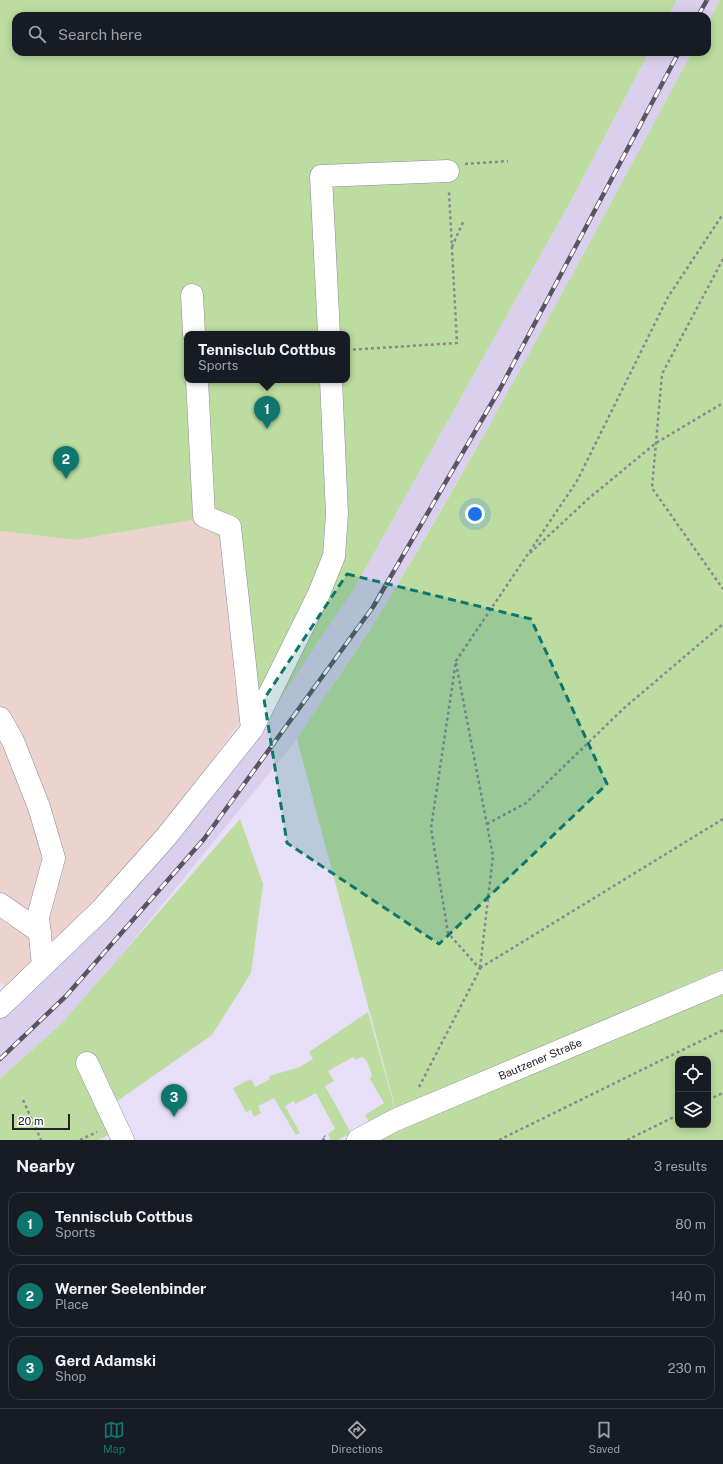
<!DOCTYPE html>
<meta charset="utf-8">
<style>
:root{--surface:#171b24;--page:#242831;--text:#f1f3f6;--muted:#9ea1a6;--line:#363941;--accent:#0f766e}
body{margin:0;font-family:"Public Sans",sans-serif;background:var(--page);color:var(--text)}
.controls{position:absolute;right:12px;bottom:12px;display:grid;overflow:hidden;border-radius:8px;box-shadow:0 2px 10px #0003}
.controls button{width:36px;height:36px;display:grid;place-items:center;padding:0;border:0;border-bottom:1px solid var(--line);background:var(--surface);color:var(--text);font:20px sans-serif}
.scale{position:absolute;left:12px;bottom:10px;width:58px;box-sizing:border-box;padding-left:4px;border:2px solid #24212a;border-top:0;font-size:11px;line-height:14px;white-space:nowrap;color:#24212a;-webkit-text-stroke:3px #fff;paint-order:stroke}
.you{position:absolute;left:475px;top:514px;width:14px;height:14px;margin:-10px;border:3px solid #fff;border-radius:50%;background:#1a73e8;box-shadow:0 0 0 6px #1a73e833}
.badge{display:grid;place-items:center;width:26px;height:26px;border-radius:50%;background:var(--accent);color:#fff;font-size:13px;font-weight:700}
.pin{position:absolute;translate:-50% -33px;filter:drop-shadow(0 1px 2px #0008)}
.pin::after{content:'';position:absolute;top:21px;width:14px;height:12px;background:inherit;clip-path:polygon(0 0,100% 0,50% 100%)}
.popup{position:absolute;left:184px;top:331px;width:166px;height:52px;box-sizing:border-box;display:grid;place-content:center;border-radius:8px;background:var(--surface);filter:drop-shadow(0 1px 3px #0005);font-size:13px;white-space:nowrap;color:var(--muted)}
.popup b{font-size:15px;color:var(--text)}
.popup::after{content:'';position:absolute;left:50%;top:100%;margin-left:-8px;border:8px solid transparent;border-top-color:var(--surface)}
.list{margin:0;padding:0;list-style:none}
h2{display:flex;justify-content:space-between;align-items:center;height:52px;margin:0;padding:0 16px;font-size:17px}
h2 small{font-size:13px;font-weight:400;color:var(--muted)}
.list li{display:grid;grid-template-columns:26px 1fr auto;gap:12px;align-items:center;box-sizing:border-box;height:64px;margin:0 8px 8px;padding:0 8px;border:1px solid var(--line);border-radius:12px}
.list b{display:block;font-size:15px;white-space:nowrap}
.list p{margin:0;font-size:13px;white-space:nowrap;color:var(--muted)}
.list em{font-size:13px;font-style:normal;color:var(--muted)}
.icon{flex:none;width:22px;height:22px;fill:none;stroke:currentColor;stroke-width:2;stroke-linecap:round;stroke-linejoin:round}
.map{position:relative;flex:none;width:723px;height:1140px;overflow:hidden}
.search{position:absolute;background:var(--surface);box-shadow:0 2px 10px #0003;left:12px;right:12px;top:12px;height:44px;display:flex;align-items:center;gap:10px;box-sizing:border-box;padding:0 14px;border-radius:12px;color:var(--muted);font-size:15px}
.sheet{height:268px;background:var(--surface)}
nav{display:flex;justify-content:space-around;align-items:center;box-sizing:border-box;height:56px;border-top:1px solid var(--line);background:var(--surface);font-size:11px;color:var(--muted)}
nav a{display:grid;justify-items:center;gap:2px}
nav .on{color:var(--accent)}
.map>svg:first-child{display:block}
.commercial{fill:#edd3ce}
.built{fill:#dad0ee}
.green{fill:#bddda0;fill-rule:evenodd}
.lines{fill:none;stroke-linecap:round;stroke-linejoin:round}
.minor-casing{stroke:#8f889e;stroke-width:23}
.path{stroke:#8c8798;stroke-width:2.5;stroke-dasharray:3 3;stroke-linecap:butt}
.minor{stroke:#fff;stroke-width:22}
.rail-casing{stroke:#585461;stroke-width:4.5}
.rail{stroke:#fff;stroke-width:3;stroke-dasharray:9;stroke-linecap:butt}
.marked{fill:#0f766e;fill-opacity:0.2;stroke:#0f766e;stroke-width:3;stroke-dasharray:8 5;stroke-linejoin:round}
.labels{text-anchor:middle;stroke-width:4;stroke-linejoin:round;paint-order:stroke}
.street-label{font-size:11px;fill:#24212a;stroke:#fff}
</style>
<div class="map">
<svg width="723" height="1140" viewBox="0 0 723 1140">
<rect width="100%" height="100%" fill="#e7dff7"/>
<!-- commercial -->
<path class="commercial" d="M 191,520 L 225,541 L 245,715 L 161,830 L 98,908 L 8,989 L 0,981 L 0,531 L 76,540 Z"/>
<!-- built -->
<path class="built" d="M 677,0 L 720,0 L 707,25 L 707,16 L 668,16 Z
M 649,52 L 692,52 L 514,383 L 388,601 L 297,739 L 71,1017 L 63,1022 L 0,1079 L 0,1013 L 35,987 L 355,587 L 573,197 Z"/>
<!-- green -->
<path class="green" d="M 0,0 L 677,0 L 668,16 L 16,16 L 16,52 L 649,52 L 573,197 L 355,587 L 261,727 L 225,541 L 191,520 L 76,540 L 0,531 ZM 187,334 L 347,334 L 347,380 L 187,380 Z
M 720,0 L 723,0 L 723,969 L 396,1111 L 297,739 C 327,692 360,647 389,599 C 496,420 593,236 692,52 L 707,52 L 707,25 Z
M 240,819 L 263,884 L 251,973 L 212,1035 L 103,1111 L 113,1133 L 98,1140 L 0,1140 L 0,1079 L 63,1022 Z
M 723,992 L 723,1140 L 379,1140 L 637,1026 ZM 678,1059 L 708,1059 L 708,1125 L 678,1125 Z
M 368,1012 L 395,1109 L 370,1123 L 365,1115 L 384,1103 L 370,1079 L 372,1075 C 368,1068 370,1060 361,1057 L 356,1060 L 353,1057 L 328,1071 L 334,1081 L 325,1086 L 351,1133 L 338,1140 L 329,1140 L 330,1139 L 328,1134 L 335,1129 L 316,1093 L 295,1104 L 294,1101 L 285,1106 L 300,1133 L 296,1135 L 274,1098 L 258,1106 L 261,1113 L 254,1117 L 251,1110 L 246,1112 L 233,1088 L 251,1079 L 255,1087 L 270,1079 L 269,1076 L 300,1067 L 313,1059 L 309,1052 Z"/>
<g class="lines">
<!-- minor casing -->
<g class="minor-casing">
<path id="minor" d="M 192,295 L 194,334
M 329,334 L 321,176 L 448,171
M 0,718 L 13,741 L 39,807 L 54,858 L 38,917 L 43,965
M 252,729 L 318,596 L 334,556 L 337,514 L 331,380
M 0,904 L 40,932
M 0,1007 L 101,910 L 166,837 L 252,729 L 230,527 L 204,516 L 197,380
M 87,1063 L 123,1140
M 358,1140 L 395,1120 L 723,982"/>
</g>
<!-- path -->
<path class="path" d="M 465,164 L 508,161
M 452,247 L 464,220
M 723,259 L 662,374 L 652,488 L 723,589
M 347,350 L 457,343 L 449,192
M 530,553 L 588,499 L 656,443 L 723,403
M 456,663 L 493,856 L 480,968
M 487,824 L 526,803 L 623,709 L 723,624
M 480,968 L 723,819
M 419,1087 L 480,969 L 448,933 L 431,828 L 456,661 L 577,481 L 668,297 L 723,214
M 23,1100 L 41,1140
M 708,1100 L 723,1093
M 80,1140 L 97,1132
M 322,1140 L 326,1138 L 324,1136
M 499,1140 L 723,1030
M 627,1140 L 678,1115"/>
<!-- minor -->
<use href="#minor" class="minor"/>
<!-- rail casing -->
<g class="rail-casing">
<path id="rail" d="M 698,16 L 707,0
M 0,1059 L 66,996 L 204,839 L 373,607 L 501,387 L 679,52"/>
</g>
<!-- rail -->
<use href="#rail" class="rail"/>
</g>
<!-- marked area -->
<path class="marked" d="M 347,574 L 531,619 L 607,784 L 439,944 L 287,843 L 264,699 Z"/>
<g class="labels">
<!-- street labels -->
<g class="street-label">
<text transform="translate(540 1059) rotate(-23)" y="4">Bautzener Straße</text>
</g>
</g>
</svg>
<div class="controls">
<button><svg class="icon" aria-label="locate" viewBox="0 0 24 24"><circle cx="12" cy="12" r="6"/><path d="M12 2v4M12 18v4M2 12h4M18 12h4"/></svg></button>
<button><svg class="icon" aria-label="layers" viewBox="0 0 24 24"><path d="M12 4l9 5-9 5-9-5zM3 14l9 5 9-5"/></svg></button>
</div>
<div class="scale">20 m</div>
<div class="you"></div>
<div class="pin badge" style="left:267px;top:429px">1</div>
<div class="popup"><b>Tennisclub Cottbus</b>Sports</div>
<div class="pin badge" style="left:66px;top:479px">2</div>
<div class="pin badge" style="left:174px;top:1117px">3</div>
<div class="search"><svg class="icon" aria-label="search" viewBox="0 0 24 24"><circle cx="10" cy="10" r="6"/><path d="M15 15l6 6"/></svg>Search here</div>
</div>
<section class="sheet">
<h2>Nearby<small>3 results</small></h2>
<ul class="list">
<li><span class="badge">1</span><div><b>Tennisclub Cottbus</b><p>Sports</p></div><em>80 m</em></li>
<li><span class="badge">2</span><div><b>Werner Seelenbinder</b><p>Place</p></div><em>140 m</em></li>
<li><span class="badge">3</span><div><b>Gerd Adamski</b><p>Shop</p></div><em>230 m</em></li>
</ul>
</section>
<nav>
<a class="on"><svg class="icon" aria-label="map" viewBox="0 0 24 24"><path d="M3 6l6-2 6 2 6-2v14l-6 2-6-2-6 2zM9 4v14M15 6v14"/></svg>Map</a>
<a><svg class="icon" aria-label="directions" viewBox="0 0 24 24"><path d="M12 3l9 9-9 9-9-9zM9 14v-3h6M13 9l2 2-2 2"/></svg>Directions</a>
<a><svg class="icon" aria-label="saved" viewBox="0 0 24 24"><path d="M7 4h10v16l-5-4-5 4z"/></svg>Saved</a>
</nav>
